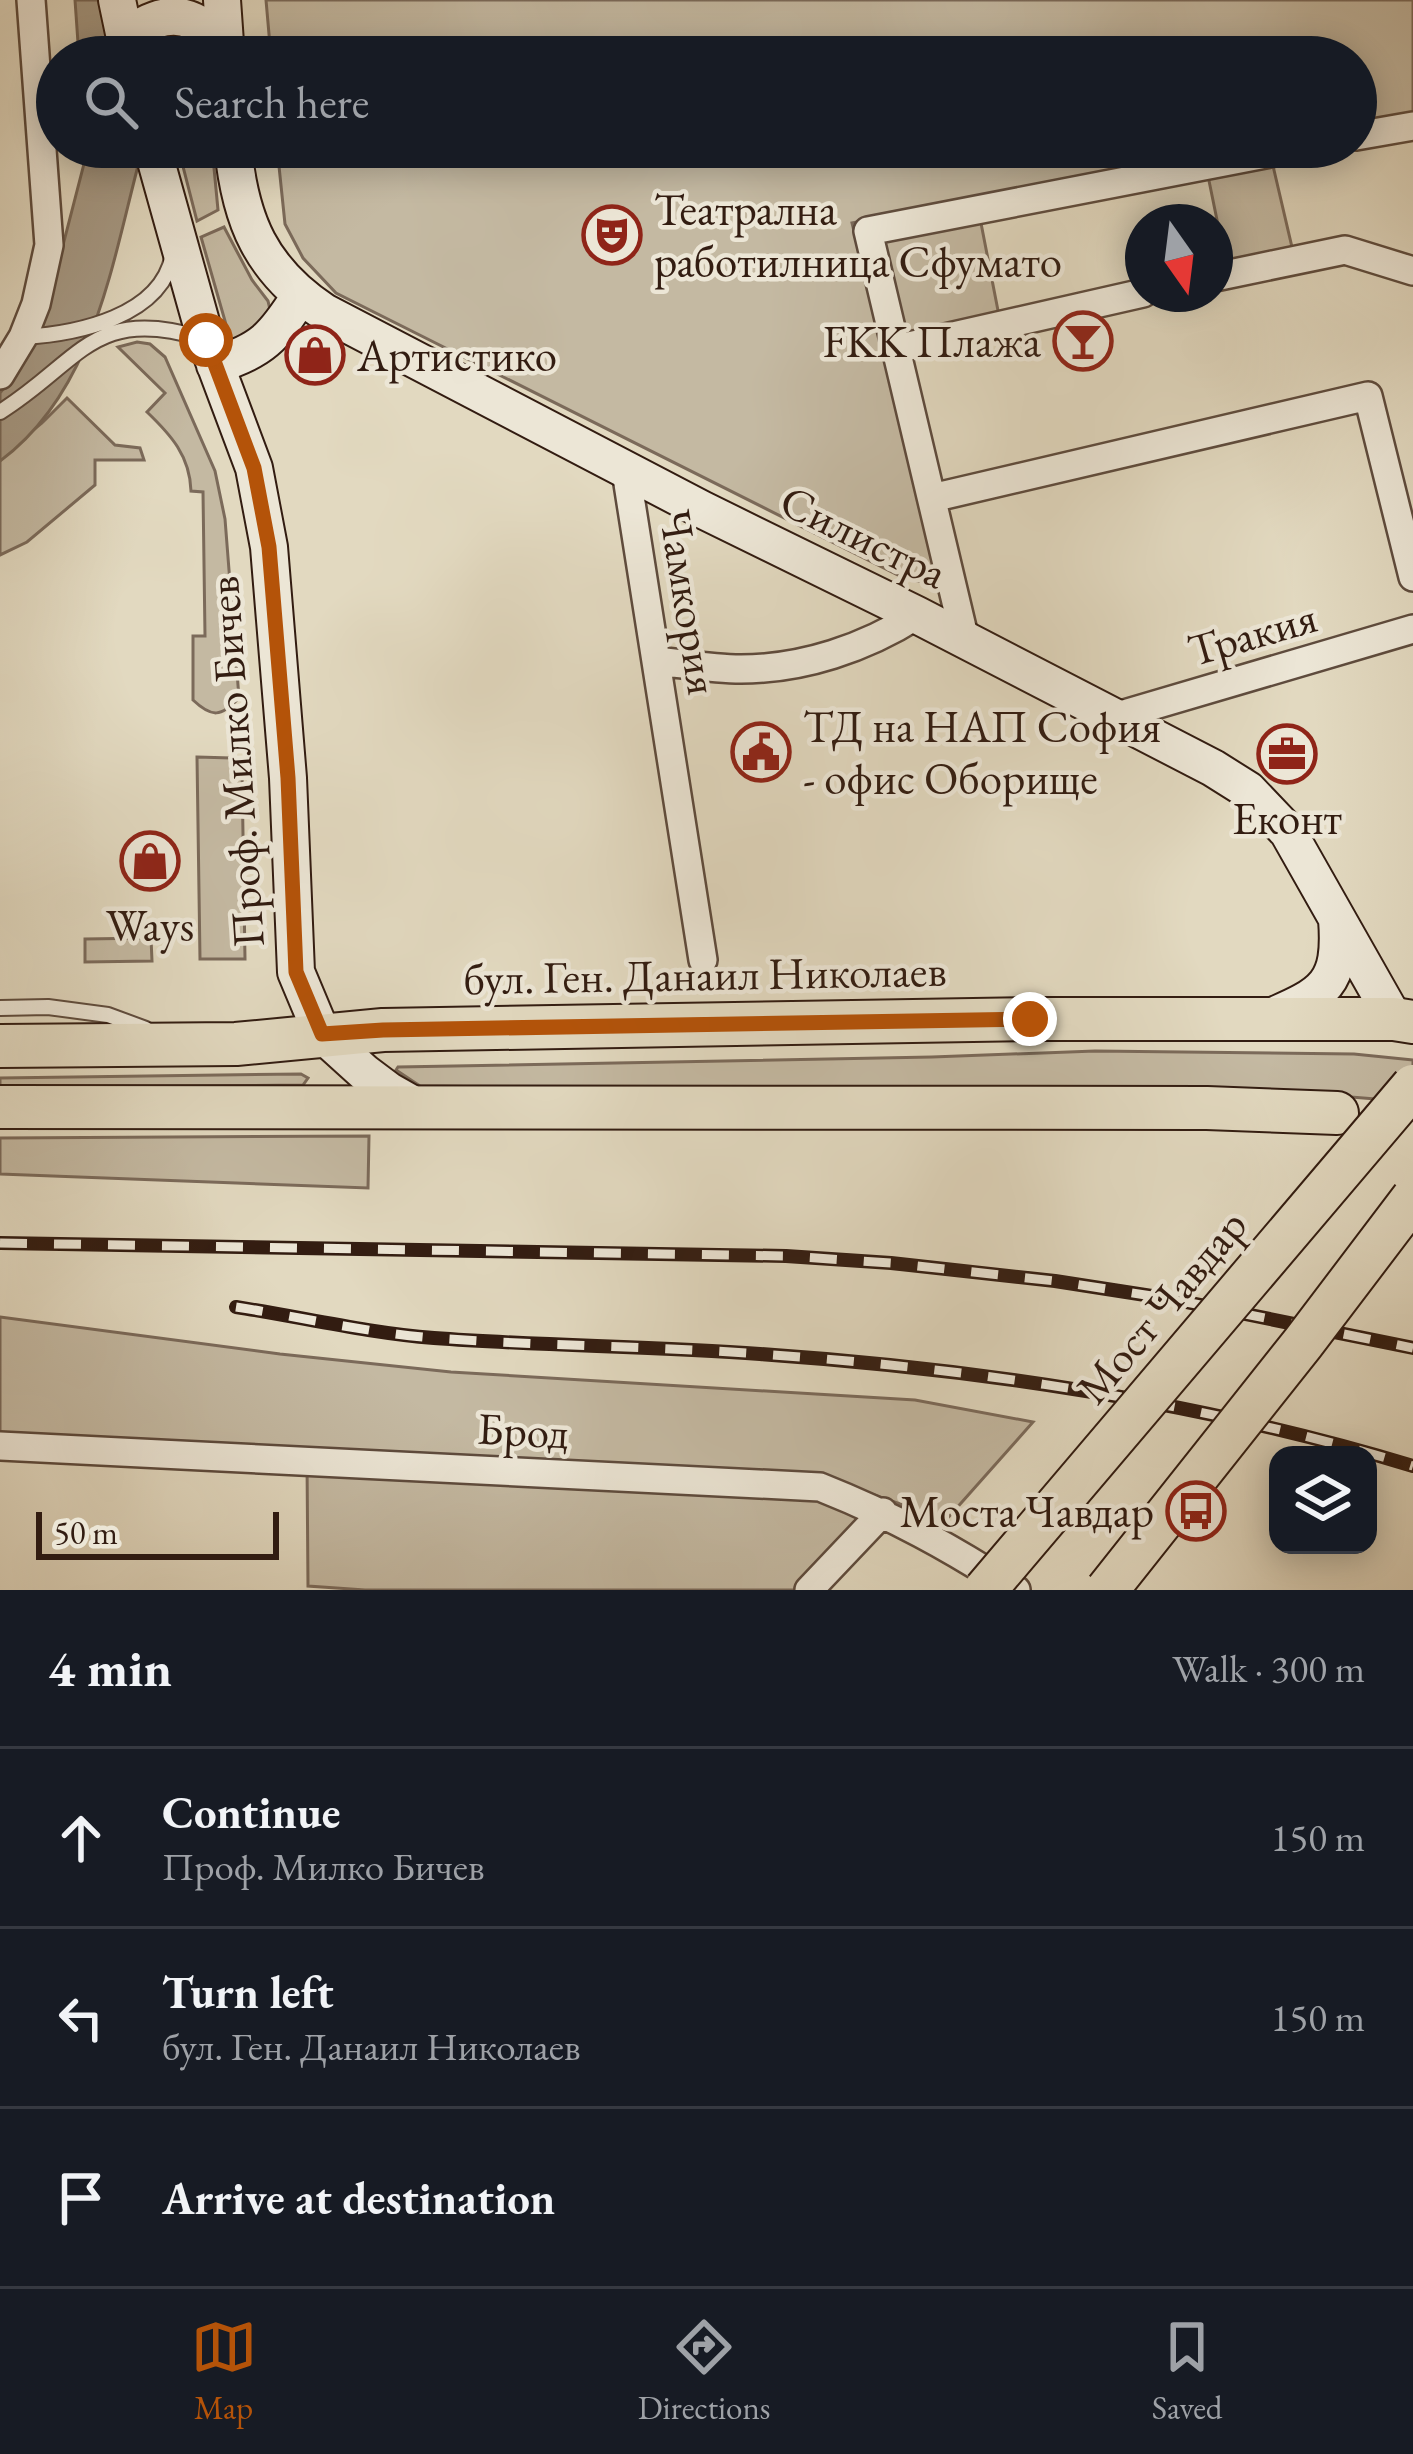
<!DOCTYPE html>
<meta charset="utf-8">
<style>
:root{--surface:#171b24;--page:#242831;--text:#f1f3f6;--muted:#9ea1a6;--line:#363941;--accent:#b45309}
body{margin:0;font-family:"EB Garamond",serif;background:var(--page);color:var(--text)}
.controls{position:absolute;right:36px;bottom:36px;display:grid;overflow:hidden;border-radius:24px;box-shadow:0 6px 30px #0003}
.controls button{width:108px;height:108px;display:grid;place-items:center;padding:0;border:0;border-bottom:3px solid var(--line);background:var(--surface);color:var(--text);font:60px sans-serif}
.compass{position:absolute;left:1125px;top:204px;width:108px;height:108px;border-radius:50%;background:var(--surface);box-shadow:0 6px 30px #0003;rotate:166deg}
.scale{position:absolute;left:36px;bottom:30px;width:243px;box-sizing:border-box;padding-left:12px;border:6px solid #321c11;border-top:0;font-size:33px;line-height:42px;white-space:nowrap;color:#321c11;-webkit-text-stroke:9px #ece6d6;paint-order:stroke}
.stop{position:absolute;width:36px;height:36px;margin:-27px;border:9px solid #b45309;border-radius:50%;background:#fff}
.stop.end{background:#b45309;border-color:#fff;box-shadow:0 3px 12px #0008}
.list{margin:0;padding:0;list-style:none}
h2{display:flex;justify-content:space-between;align-items:center;height:156px;margin:0;padding:0 48px;font-size:51px}
h2 small{font-size:39px;font-weight:400;color:var(--muted)}
.list li{display:grid;grid-template-columns:78px 1fr auto;gap:36px;align-items:center;box-sizing:border-box;height:180px;padding:0 48px;border-top:3px solid var(--line)}
.list b{display:block;font-size:45px;white-space:nowrap}
.list p{margin:0;font-size:39px;white-space:nowrap;color:var(--muted)}
.list em{font-size:39px;font-style:normal;color:var(--muted)}
.icon{flex:none;width:66px;height:66px;fill:none;stroke:currentColor;stroke-width:2;stroke-linecap:round;stroke-linejoin:round}
.map{position:relative;flex:none;width:1413px;height:1590px;overflow:hidden}
.search{position:absolute;background:var(--surface);box-shadow:0 6px 30px #0003;left:36px;right:36px;top:36px;height:132px;display:flex;align-items:center;gap:30px;box-sizing:border-box;padding:0 42px;border-radius:66px;color:var(--muted);font-size:45px}
.sheet{height:696px;background:var(--surface)}
nav{display:flex;justify-content:space-around;align-items:center;box-sizing:border-box;height:168px;border-top:3px solid var(--line);background:var(--surface);font-size:33px;color:var(--muted)}
nav a{display:grid;justify-items:center;gap:6px}
nav .on{color:var(--accent)}
.map>svg:first-child{display:block}
.green{fill:#c4b9a2;stroke:#7b6a5a;stroke-width:3}
.water{fill:#a69984;stroke:#786756;stroke-width:3}
.lines{fill:none;stroke-linecap:round;stroke-linejoin:round}
.service-casing{stroke:#5e4b3d;stroke-width:18}
.minor-casing{stroke:#5e4b3d;stroke-width:32}
.secondary-casing{stroke:#321c11;stroke-width:40}
.primary-casing{stroke:#321c11;stroke-width:46}
.service{stroke:#ece6d6;stroke-width:14}
.minor{stroke:#ece6d6;stroke-width:27}
.secondary{stroke:#ece6d6;stroke-width:36}
.primary{stroke:#e2d9c0;stroke-width:42}
.rail-casing{stroke:#321c11;stroke-width:14}
.rail{stroke:#ece6d6;stroke-width:9;stroke-dasharray:27;stroke-linecap:butt}
.primary-bridge-casing{stroke:#321c11;stroke-width:46;stroke-linecap:butt}
.primary-bridge{stroke:#e2d9c0;stroke-width:42}
.route{stroke:#b45309;stroke-width:15}
.labels{text-anchor:middle;stroke-width:9;stroke-linejoin:round;paint-order:stroke}
.poi-label{font-size:45px;fill:#321c11;stroke:#ece6d6;text-anchor:start}
.street-label{font-size:45px;fill:#321c11;stroke:#ece6d6}
</style>
<div class="map">
<svg width="1413" height="1590" viewBox="0 0 1413 1590">
<rect width="100%" height="100%" fill="#e2d9c0"/>
<filter id="stains"><feTurbulence type="fractalNoise" baseFrequency=".00167" numOctaves="4"/><feColorMatrix values="0 0 0 0 .2 0 0 0 0 .09 0 0 0 0 .02 0 0 0 .5 -.17"/></filter>
<radialGradient id="worn" r=".72"><stop offset=".6" stop-color="#630" stop-opacity="0"/><stop offset="1" stop-color="#630" stop-opacity=".3"/></radialGradient>
<!-- green -->
<path class="green" d="M 266,0 L 1413,0 L 1413,116 L 1356,127 L 1356,57 L 271,57 Z
M 178,147 L 212,147 L 218,210 L 197,221 Z
M 277,147 L 1250,147 L 852,223 L 936,565 L 933,577 L 922,582 L 904,578 L 336,293 L 303,258 L 285,224 Z
M 1270,153 L 1295,260 L 1228,274 L 1206,166 Z
M 980,218 L 1001,326 L 905,347 L 880,237 Z
M 224,227 L 252,280 L 268,301 L 271,314 L 269,323 L 234,341 L 229,335 L 201,237 Z
M 137,342 L 150,344 L 165,357 L 215,471 L 225,519 L 239,698 C 221,717 212,718 193,700 L 193,636 L 205,636 L 203,492 L 191,491 C 190,456 171,435 147,412 L 165,393 L 118,347 Z
M 67,398 L 115,445 L 140,448 L 144,460 L 95,460 L 95,485 L 27,542 L 0,555 L 0,457 L 42,423 Z
M 197,757 L 231,758 L 242,772 L 245,959 L 200,959 Z
M 151,938 L 152,961 L 85,962 L 85,939 Z
M 1095,1051 L 1354,1054 L 1413,1060 L 1413,1102 L 1326,1095 L 420,1086 L 396,1070 L 398,1067 L 932,1057 Z
M 301,1074 L 308,1078 L 303,1085 L 0,1088 L 0,1078 Z
M 369,1136 L 368,1188 L 0,1174 L 0,1138 Z
M 0,1317 L 280,1354 L 451,1372 L 915,1400 L 1033,1422 L 946,1520 L 817,1475 L 0,1433 Z
M 307,1461 L 820,1487 L 883,1512 L 809,1590 L 365,1590 L 308,1586 Z"/>
<!-- water -->
<path class="water" d="M 75,0 L 131,0 L 134,57 L 79,57 Z
M 85,147 L 138,147 L 139,162 C 111,268 93,392 0,461 L 0,393 L 24,361 L 45,315 L 86,156 Z"/>
<g class="lines">
<!-- service casing -->
<g class="service-casing">
<path id="service" d="M 23,337 C 76,334 162,317 173,254
M 0,412 C 80,362 93,305 201,338
M 0,1008 L 48,1007 L 108,1015 L 146,1029"/>
</g>
<!-- minor casing -->
<g class="minor-casing">
<path id="minor" d="M 1356,136 L 1413,126
M 1215,277 L 1345,250 L 1413,271
M 896,349 L 1143,293
M 0,375 L 23,337 L 36,304 L 49,245 L 31,0
M 626,471 L 703,960
M 932,498 L 1368,396 L 1413,577
M 965,640 L 868,231 L 1301,147
M 657,661 C 685,664 713,669 741,669 C 803,669 865,648 917,615
M 1114,717 L 1413,629
M 0,1446 L 820,1487 C 893,1516 950,1547 1016,1590
M 809,1590 L 883,1512"/>
</g>
<!-- secondary casing -->
<g class="secondary-casing">
<path id="secondary" d="M 117,0 L 129,57
M 222,0 L 226,57
M 126,44 C 137,22 170,10 193,21 C 204,26 215,36 225,44
M 152,147 L 206,340 L 254,468 L 269,547 L 288,778 L 296,972 L 322,1034 L 365,1073 L 389,1091 L 419,1108
M 233,147 C 240,221 261,270 324,312 L 703,510 L 917,615 L 1213,768 L 1248,790 L 1288,832 L 1394,1019
M 215,365 C 262,351 274,337 300,296
M 1268,1018 C 1325,994 1342,984 1337,919"/>
</g>
<!-- primary casing -->
<g class="primary-casing">
<path id="primary" d="M 0,1046 L 236,1044 L 383,1030 L 1030,1019 L 1394,1019 L 1413,1022
M 0,1107 L 1207,1108 L 1337,1113"/>
</g>
<!-- service -->
<use href="#service" class="service"/>
<!-- minor -->
<use href="#minor" class="minor"/>
<!-- secondary -->
<use href="#secondary" class="secondary"/>
<!-- primary -->
<use href="#primary" class="primary"/>
<!-- rail casing -->
<g class="rail-casing">
<path id="rail" d="M 0,1243 L 786,1256 L 891,1263 L 1055,1281 L 1171,1299 L 1413,1348
M 236,1307 C 301,1317 368,1333 434,1338 C 542,1346 652,1346 760,1354 C 980,1369 1202,1402 1413,1466"/>
</g>
<!-- rail -->
<use href="#rail" class="rail"/>
<!-- primary-bridge casing -->
<g class="primary-bridge-casing">
<path id="primary-bridge" d="M 985,1590 L 1413,1086
M 1107,1590 L 1303,1343 L 1413,1198"/>
</g>
<!-- primary-bridge -->
<use href="#primary-bridge" class="primary-bridge"/>
</g>
<g class="lines">
<!-- route -->
<path class="route" d="M 206,340 L 254,468 L 269,547 L 288,778 L 296,972 L 322,1034 L 383,1030 L 1030,1019"/>
</g>
<!-- icons -->
<defs>
<g id="theatre-ring" transform="scale(3)"><circle r="9.5" fill="#ece6d6" stroke="#8f2418" stroke-width="1.5"/><path d="M-5-5.5Q0-4 5-5.5V0Q5 5 0 6Q-5 5-5 0ZM-3.3-2.5H-1v1.5H-3.3ZM1-2.5H3.3v1.5H1ZM-2.8 1Q0 5.5 2.8 1Z" fill="#8f2418"/></g>
<g id="bar-ring" transform="scale(3)"><circle r="9.5" fill="#ece6d6" stroke="#8f2418" stroke-width="1.5"/><path d="M-6-5H6L.8 .8V4.5H3.5V6h-7V4.5H-.8V.8Z" fill="#8f2418"/></g>
<g id="shop-ring" transform="scale(3)"><circle r="9.5" fill="#ece6d6" stroke="#8f2418" stroke-width="1.5"/><path d="M-5-2.5h2.3a2.7 3.5 0 0 1 5.4 0H5L5.5 6h-11ZM-1.5-2.5h3a1.5 2.3 0 0 0-3 0Z" fill="#8f2418"/></g>
<g id="civic-ring" transform="scale(3)"><circle r="9.5" fill="#ece6d6" stroke="#8f2418" stroke-width="1.5"/><path d="M-.6-6.5H3V-4.5H.6V-3L4-1V1h2V6H-6V1h2V-1L-.6-3ZM-1.2 2.5V6h2.4V2.5Z" fill="#8f2418"/></g>
<g id="office-ring" transform="scale(3)"><circle r="9.5" fill="#ece6d6" stroke="#8f2418" stroke-width="1.5"/><path d="M-6-3h4V-5.5h4V-3h4V5H-6ZM-1-4.5V-3h2v-1.5ZM-6 0V1H6V0Z" fill="#8f2418"/></g>
<g id="bus-ring" transform="scale(3)"><circle r="9.5" fill="#ece6d6" stroke="#8f2418" stroke-width="1.5"/><path d="M-5-6H5V4H4V6H2V4H-2V6H-4V4H-5ZM-3.5-4V0h7V-4ZM-3.5 1.2v1.5H-2V1.2ZM2 1.2v1.5H3.5V1.2Z" fill="#8f2418"/></g>
</defs>
<g fill-rule="evenodd">
<use href="#theatre-ring" x="612" y="235"/>
<use href="#bar-ring" x="1083" y="341"/>
<use href="#shop-ring" x="315" y="355"/>
<use href="#civic-ring" x="761" y="752"/>
<use href="#office-ring" x="1287" y="754"/>
<use href="#shop-ring" x="150" y="861"/>
<use href="#bus-ring" x="1196" y="1511"/>
</g>
<g class="labels">
<!-- poi labels -->
<g class="poi-label">
<text x="654" y="225">Театрална<tspan x="654" dy="52">работилница Сфумато</tspan></text>
<text x="1041" y="357" text-anchor="end">FKK Плажа</text>
<text x="357" y="371">Артистико</text>
<text x="803" y="742">ТД на НАП София<tspan x="803" dy="52">- офис Оборище</tspan></text>
<text x="1287" y="834" text-anchor="middle">Еконт</text>
<text x="150" y="941" text-anchor="middle">Ways</text>
<text x="1154" y="1527" text-anchor="end">Моста Чавдар</text>
</g>
<!-- street labels -->
<g class="street-label">
<text transform="translate(864 536) rotate(26)" y="16">Силистра</text>
<text transform="translate(690 602) rotate(81)" y="16">Чамкория</text>
<text transform="translate(1252 633) rotate(-16)" y="16">Тракия</text>
<text transform="translate(235 762) rotate(-94)" y="16">Проф. Милко Бичев</text>
<text transform="translate(705 974) rotate(-1)" y="16">бул. Ген. Данаил Николаев</text>
<text transform="translate(1161 1306) rotate(-50)" y="16">Мост Чавдар</text>
<text transform="translate(523 1430) rotate(3)" y="16">Брод</text>
</g>
</g>
<rect width="100%" height="100%" filter="url(#stains)"/>
<rect width="100%" height="100%" fill="url(#worn)"/>
</svg>
<div class="controls">
<button><svg class="icon" aria-label="layers" viewBox="0 0 24 24"><path d="M12 4l9 5-9 5-9-5zM3 14l9 5 9-5"/></svg></button>
</div>
<svg class="compass" viewBox="-18 -18 36 36"><path d="M0-13l5 13h-10z" fill="#e53935"/><path d="M0 13l5-13h-10z" fill="#9ea1a6"/></svg>
<div class="scale">50 m</div>
<div class="stop" style="left:206px;top:340px"></div>
<div class="stop end" style="left:1030px;top:1019px"></div>
<div class="search"><svg class="icon" aria-label="search" viewBox="0 0 24 24"><circle cx="10" cy="10" r="6"/><path d="M15 15l6 6"/></svg>Search here</div>
</div>
<section class="sheet">
<h2>4 min<small>Walk · 300 m</small></h2>
<ul class="list">
<li><svg class="icon" aria-label="ahead" viewBox="0 0 24 24"><path d="M12 20V5M6 11l6-6 6 6"/></svg><div><b>Continue</b><p>Проф. Милко Бичев</p></div><em>150 m</em></li>
<li><svg class="icon" aria-label="left" viewBox="0 0 24 24"><path d="M17 20v-9H6M10 6l-5 5 5 5"/></svg><div><b>Turn left</b><p>бул. Ген. Данаил Николаев</p></div><em>150 m</em></li>
<li><svg class="icon" aria-label="arrive" viewBox="0 0 24 24"><path d="M6 21V4h12l-3 4 3 4H6"/></svg><div><b>Arrive at destination</b></div></li>
</ul>
</section>
<nav>
<a class="on"><svg class="icon" aria-label="map" viewBox="0 0 24 24"><path d="M3 6l6-2 6 2 6-2v14l-6 2-6-2-6 2zM9 4v14M15 6v14"/></svg>Map</a>
<a><svg class="icon" aria-label="directions" viewBox="0 0 24 24"><path d="M12 3l9 9-9 9-9-9zM9 14v-3h6M13 9l2 2-2 2"/></svg>Directions</a>
<a><svg class="icon" aria-label="saved" viewBox="0 0 24 24"><path d="M7 4h10v16l-5-4-5 4z"/></svg>Saved</a>
</nav>
